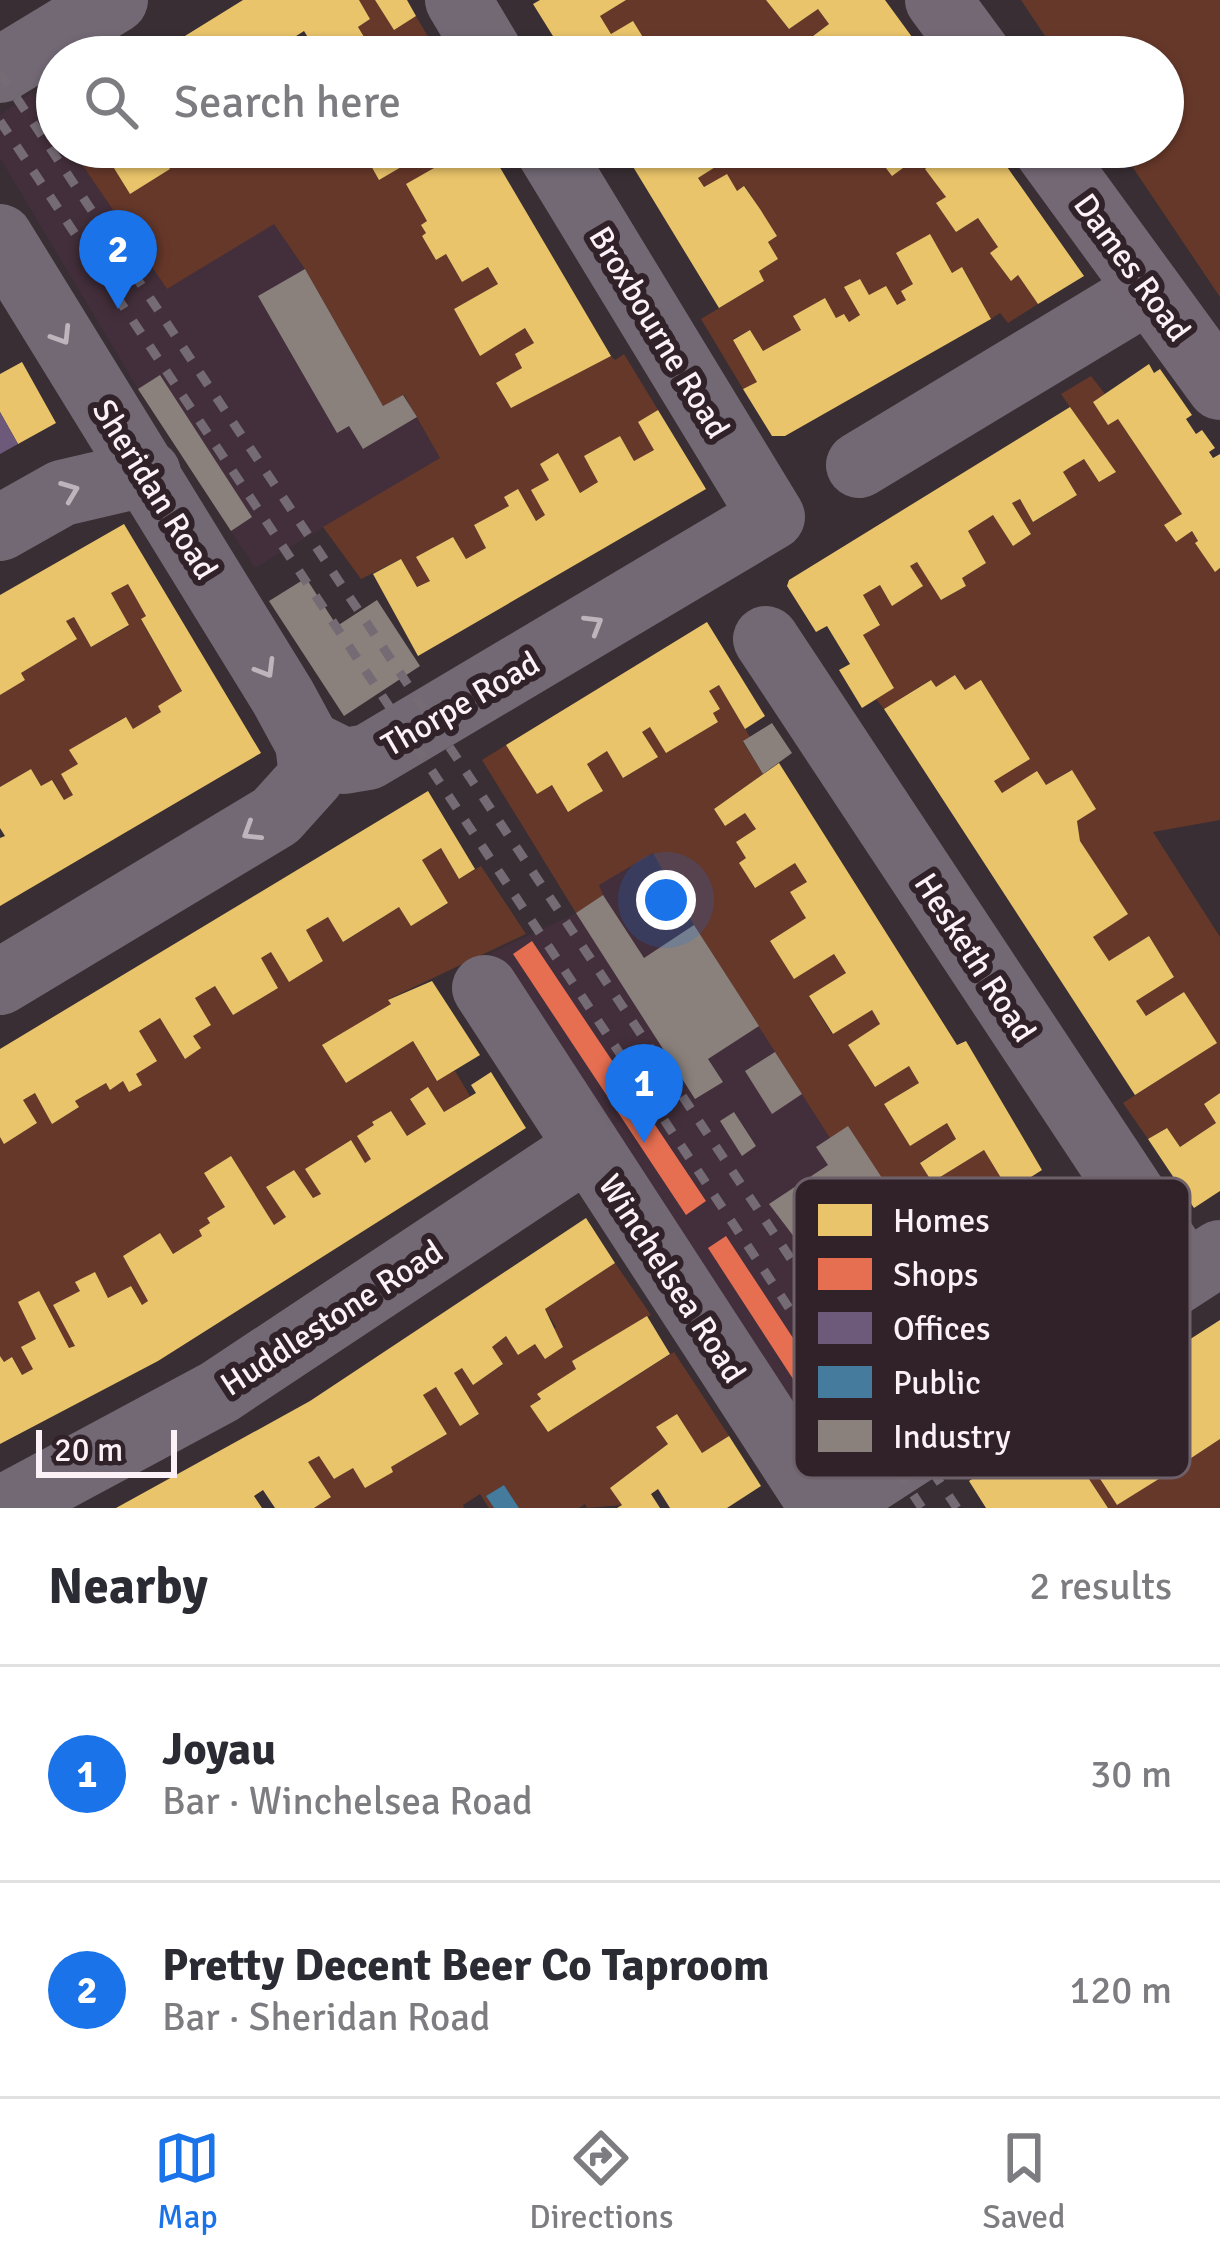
<!DOCTYPE html>
<meta charset="utf-8">
<style>
:root{--surface:#fff;--page:#f2f2f3;--text:#2b2b33;--muted:#7c7c81;--line:#e1e1e2;--accent:#1a73e8}
body{margin:0;font-family:Signika,sans-serif;background:var(--page);color:var(--text)}
.scale{position:absolute;left:36px;bottom:30px;width:141px;box-sizing:border-box;padding-left:12px;border:6px solid #fcf1f7;border-top:0;font-size:33px;line-height:42px;white-space:nowrap;color:#fcf1f7;-webkit-text-stroke:9px #31222a;paint-order:stroke}
.you{position:absolute;left:666px;top:900px;width:42px;height:42px;margin:-30px;border:9px solid #fff;border-radius:50%;background:#1a73e8;box-shadow:0 0 0 18px #1a73e833}
.badge{display:grid;place-items:center;width:78px;height:78px;border-radius:50%;background:var(--accent);color:#fff;font-size:39px;font-weight:700}
.pin{position:absolute;translate:-50% -99px;filter:drop-shadow(0 3px 6px #0008)}
.pin::after{content:'';position:absolute;top:63px;width:42px;height:36px;background:inherit;clip-path:polygon(0 0,100% 0,50% 100%)}
.list{margin:0;padding:0;list-style:none}
h2{display:flex;justify-content:space-between;align-items:center;height:156px;margin:0;padding:0 48px;font-size:51px}
h2 small{font-size:39px;font-weight:400;color:var(--muted)}
.list li{display:grid;grid-template-columns:78px 1fr auto;gap:36px;align-items:center;box-sizing:border-box;height:216px;padding:0 48px;border-top:3px solid var(--line)}
.list b{display:block;font-size:45px;white-space:nowrap}
.list p{margin:0;font-size:39px;white-space:nowrap;color:var(--muted)}
.list em{font-size:39px;font-style:normal;color:var(--muted)}
.icon{flex:none;width:66px;height:66px;fill:none;stroke:currentColor;stroke-width:2;stroke-linecap:round;stroke-linejoin:round}
.map{position:relative;flex:none;width:1220px;height:1508px;overflow:hidden}
.search{position:absolute;background:var(--surface);box-shadow:0 3px 9px #0004;left:36px;right:36px;top:36px;height:132px;display:flex;align-items:center;gap:30px;box-sizing:border-box;padding:0 42px;border-radius:66px;color:var(--muted);font-size:45px}
.sheet{height:588px;background:var(--surface)}
nav{display:flex;justify-content:space-around;align-items:center;box-sizing:border-box;height:168px;border-top:3px solid var(--line);background:var(--surface);font-size:33px;color:var(--muted)}
nav a{display:grid;justify-items:center;gap:6px}
nav .on{color:var(--accent)}
.map>svg:first-child{display:block}
.built{fill:#432f3b}
.green{fill:#66382a}
.homes{fill:#e9c46a}
.shops{fill:#e76f51}
.offices{fill:#6d597a}
.public{fill:#457b9d}
.industry{fill:#8a817c}
.lines{fill:none;stroke-linecap:round;stroke-linejoin:round}
.minor{stroke:#726974;stroke-width:66}
.major{stroke:#746875;stroke-width:66}
.rail{stroke:#746b74;stroke-width:9;stroke-dasharray:15 15;stroke-linecap:butt}
.oneway{stroke:#beb4bc}
.labels{text-anchor:middle;stroke-width:12;stroke-linejoin:round;paint-order:stroke}
.street-label{font-size:33px;fill:#fcf1f7;stroke:#31222a}
.key{fill:#31222a;stroke:#6e6068;stroke-width:3}
.key-label{font-size:33px;fill:#fcf1f7}
</style>
<div class="map">
<svg width="1220" height="1508" viewBox="0 0 1220 1508">
<rect width="100%" height="100%" fill="#382e33"/>
<!-- built -->
<path class="built" d="M 32,92 L 57,129 L 57,147 L 70,147 L 167,289 L 274,223 L 305,269 L 384,406 L 403,395 L 440,458 L 255,568 L 138,389 L 0,158 L 0,115 Z
M 653,852 L 694,925 L 830,1137 L 848,1126 L 901,1207 L 814,1264 L 916,1416 L 844,1463 L 833,1463 L 640,1167 L 491,953 L 576,913 L 603,896 L 598,885 Z"/>
<!-- green -->
<path class="green" d="M 359,0 L 375,0 L 394,29 L 416,16 L 440,57 L 350,57 L 369,45 L 358,27 L 370,19 Z
M 620,0 L 766,0 L 789,29 L 818,9 L 829,24 L 801,44 L 810,57 L 644,57 L 611,34 L 600,16 Z
M 1021,0 L 1220,0 L 1220,297 L 1119,147 L 1163,147 L 1163,57 L 1059,57 Z
M 70,147 L 104,152 L 130,193 L 170,169 L 156,147 L 377,147 L 365,155 L 379,179 L 425,153 L 434,168 L 427,221 L 422,225 L 426,233 L 422,236 L 436,260 L 446,254 L 462,282 L 488,267 L 498,284 L 454,309 L 480,355 L 525,328 L 534,343 L 522,368 L 497,383 L 511,407 L 611,356 L 615,360 L 624,354 L 658,410 L 638,422 L 654,450 L 634,461 L 620,436 L 585,456 L 598,482 L 580,493 L 557,453 L 545,515 L 536,521 L 518,490 L 509,506 L 474,525 L 486,548 L 466,559 L 453,537 L 417,557 L 430,581 L 417,587 L 401,559 L 361,579 L 323,527 L 440,458 L 404,395 L 383,406 L 305,269 L 274,224 L 167,289 Z
M 725,147 L 870,147 L 925,152 L 933,163 L 926,168 L 946,197 L 937,203 L 956,232 L 978,218 L 998,247 L 1010,280 L 1018,275 L 1038,304 L 1008,323 L 1000,313 L 991,319 L 963,268 L 952,273 L 930,235 L 913,284 L 901,291 L 906,300 L 897,305 L 869,295 L 859,279 L 845,287 L 860,315 L 849,322 L 844,314 L 836,318 L 824,299 L 794,316 L 801,330 L 763,351 L 750,330 L 733,339 L 757,382 L 743,389 L 701,319 L 764,281 L 759,271 L 778,259 L 768,242 L 777,236 L 745,186 L 737,191 L 726,175 L 704,187 L 698,178 L 731,157 Z
M 1091,376 L 1105,394 L 1093,402 L 1118,419 L 1182,514 L 1165,526 L 1176,542 L 1192,531 L 1215,571 L 1220,569 L 1220,820 L 1153,832 L 1220,937 L 1220,1093 L 1204,1104 L 1216,1123 L 1180,1147 L 1166,1128 L 1148,1139 L 1123,1103 L 1216,1043 L 1184,992 L 1146,1016 L 1136,1001 L 1174,977 L 1149,936 L 1109,961 L 1093,937 L 1127,914 L 1080,841 L 1077,821 L 1095,808 L 1071,770 L 1046,785 L 1037,772 L 1002,793 L 994,781 L 981,681 L 965,690 L 956,675 L 936,687 L 930,680 L 884,709 L 876,699 L 894,688 L 863,635 L 880,624 L 863,595 L 880,585 L 892,605 L 922,587 L 910,566 L 917,562 L 942,600 L 966,586 L 962,578 L 986,563 L 968,531 L 993,515 L 1013,546 L 1031,534 L 1012,503 L 1020,499 L 1034,522 L 1077,495 L 1063,472 L 1084,459 L 1099,482 L 1115,473 L 1061,394 Z
M 128,584 L 146,616 L 141,620 L 182,691 L 161,712 L 133,729 L 125,717 L 70,750 L 78,764 L 73,795 L 64,800 L 53,780 L 41,786 L 31,769 L 0,787 L 0,695 L 25,680 L 21,673 L 76,640 L 66,621 L 74,617 L 91,647 L 129,626 L 111,593 Z
M 719,685 L 750,737 L 743,742 L 763,774 L 714,809 L 725,826 L 745,813 L 756,829 L 746,858 L 740,863 L 754,887 L 795,863 L 807,882 L 806,918 L 770,941 L 794,978 L 834,954 L 846,973 L 809,997 L 832,1034 L 872,1010 L 880,1024 L 848,1045 L 875,1087 L 909,1066 L 919,1083 L 884,1104 L 910,1145 L 947,1123 L 956,1139 L 920,1162 L 932,1181 L 984,1150 L 1046,1239 L 1037,1245 L 1015,1212 L 978,1236 L 1000,1271 L 984,1281 L 957,1241 L 927,1262 L 951,1301 L 933,1312 L 908,1275 L 874,1302 L 897,1338 L 885,1347 L 912,1390 L 903,1396 L 814,1263 L 900,1207 L 848,1127 L 830,1138 L 694,925 L 653,853 L 599,885 L 603,895 L 576,913 L 482,760 L 506,745 L 538,793 L 552,785 L 569,811 L 603,791 L 587,764 L 607,751 L 624,778 L 657,757 L 642,732 L 650,727 L 717,722 L 713,713 L 720,709 L 709,691 Z
M 441,848 L 459,879 L 481,866 L 526,934 L 389,999 L 391,1004 L 323,1045 L 346,1083 L 413,1041 L 436,1080 L 455,1071 L 470,1096 L 444,1112 L 428,1088 L 410,1098 L 426,1124 L 407,1136 L 391,1111 L 373,1122 L 374,1125 L 357,1136 L 371,1159 L 365,1163 L 350,1140 L 306,1169 L 321,1194 L 313,1198 L 294,1170 L 267,1186 L 286,1217 L 274,1225 L 231,1157 L 205,1172 L 225,1207 L 207,1218 L 210,1223 L 199,1230 L 202,1236 L 173,1254 L 159,1234 L 123,1256 L 148,1301 L 142,1305 L 131,1286 L 108,1298 L 76,1283 L 80,1291 L 54,1306 L 75,1346 L 69,1348 L 36,1339 L 33,1369 L 22,1375 L 13,1358 L 4,1362 L 0,1356 L 0,1137 L 5,1143 L 37,1123 L 23,1100 L 35,1093 L 53,1123 L 78,1108 L 75,1101 L 106,1083 L 110,1089 L 123,1081 L 130,1092 L 136,1074 L 139,1031 L 160,1018 L 184,1058 L 200,1049 L 193,1036 L 195,998 L 215,986 L 233,1015 L 278,988 L 261,958 L 271,952 L 323,961 L 306,930 L 328,917 L 344,942 L 399,907 L 411,925 L 448,904 L 422,860 Z
M 615,1263 L 651,1315 L 572,1361 L 576,1369 L 531,1406 L 548,1432 L 674,1352 L 729,1436 L 702,1453 L 677,1415 L 657,1426 L 668,1444 L 611,1488 L 622,1505 L 587,1508 L 585,1504 L 579,1508 L 519,1508 L 504,1485 L 486,1496 L 494,1508 L 489,1508 L 480,1494 L 463,1505 L 464,1508 L 314,1508 L 331,1497 L 308,1462 L 319,1456 L 334,1479 L 353,1468 L 393,1472 L 391,1467 L 447,1434 L 423,1395 L 436,1387 L 460,1425 L 479,1415 L 454,1373 L 462,1368 L 473,1384 L 503,1365 L 492,1347 L 506,1336 L 518,1355 L 556,1327 L 545,1309 Z
M 1157,1425 L 1182,1463 L 1220,1439 L 1220,1508 L 1108,1508 L 1085,1473 L 1093,1468 L 1117,1505 L 1161,1477 L 1136,1438 Z"/>
<!-- homes -->
<path class="homes" d="M 243,0 L 359,0 L 370,19 L 358,27 L 369,45 L 350,57 L 320,57 L 304,31 L 279,47 L 285,57 L 151,57 Z
M 375,0 L 407,0 L 416,16 L 394,30 Z
M 540,0 L 626,0 L 600,16 L 611,34 L 633,21 L 652,52 L 644,57 L 566,57 L 533,4 Z
M 766,0 L 885,0 L 915,41 L 894,57 L 810,57 L 801,45 L 829,24 L 818,9 L 789,29 Z
M 85,147 L 156,147 L 170,169 L 130,194 L 104,152 L 93,159 Z
M 377,147 L 488,147 L 611,356 L 511,408 L 496,383 L 522,368 L 515,354 L 534,343 L 525,328 L 480,356 L 454,309 L 498,284 L 488,267 L 462,282 L 446,254 L 436,260 L 422,236 L 426,233 L 421,225 L 427,221 L 406,184 L 434,168 L 425,153 L 379,180 L 365,155 Z
M 621,147 L 725,147 L 731,157 L 698,178 L 704,187 L 727,174 L 737,191 L 744,186 L 760,209 L 777,236 L 768,242 L 778,259 L 759,271 L 764,281 L 719,308 Z
M 870,147 L 993,147 L 1084,276 L 1038,304 L 1018,275 L 1011,281 L 990,253 L 998,247 L 978,218 L 956,232 L 936,203 L 946,197 L 925,169 L 933,163 L 925,152 L 892,176 Z
M 930,234 L 952,273 L 962,267 L 991,319 L 785,436 L 772,436 L 743,389 L 757,382 L 733,340 L 750,330 L 763,351 L 801,330 L 793,316 L 825,298 L 836,318 L 844,314 L 849,322 L 860,315 L 844,287 L 860,279 L 869,295 L 886,286 L 897,305 L 906,300 L 901,291 L 913,284 L 896,253 Z
M 22,362 L 56,423 L 18,444 L 0,412 L 0,374 Z
M 1149,364 L 1154,373 L 1160,369 L 1192,415 L 1186,419 L 1196,434 L 1202,430 L 1215,448 L 1209,452 L 1213,458 L 1220,454 L 1220,568 L 1215,572 L 1195,543 L 1198,541 L 1192,531 L 1176,542 L 1164,525 L 1182,514 L 1118,419 L 1108,425 L 1093,402 Z
M 1070,407 L 1116,472 L 1099,482 L 1084,459 L 1069,468 L 1063,472 L 1077,495 L 1033,522 L 1020,499 L 1012,503 L 1031,534 L 1013,546 L 993,515 L 968,531 L 986,563 L 962,578 L 966,586 L 941,600 L 917,562 L 910,566 L 923,586 L 892,606 L 880,585 L 863,595 L 880,625 L 863,635 L 894,688 L 862,708 L 839,670 L 850,664 L 827,626 L 816,632 L 787,586 L 789,580 Z
M 658,410 L 706,489 L 418,656 L 373,574 L 401,559 L 417,587 L 430,581 L 416,557 L 453,537 L 466,559 L 486,548 L 474,525 L 509,506 L 504,497 L 518,489 L 536,521 L 545,515 L 531,490 L 549,480 L 540,464 L 558,453 L 580,493 L 598,482 L 584,456 L 620,436 L 634,461 L 654,450 L 638,422 Z
M 124,524 L 261,753 L 0,906 L 0,838 L 5,836 L 0,828 L 0,787 L 31,769 L 41,786 L 52,780 L 64,800 L 73,795 L 61,774 L 78,764 L 69,750 L 126,717 L 133,729 L 161,712 L 158,706 L 182,691 L 141,619 L 146,616 L 128,584 L 111,593 L 129,625 L 91,647 L 74,617 L 66,621 L 77,639 L 21,673 L 25,680 L 0,695 L 0,595 Z
M 707,622 L 765,716 L 745,729 L 719,685 L 709,691 L 720,709 L 713,713 L 718,722 L 666,753 L 650,727 L 642,732 L 658,757 L 623,778 L 607,751 L 587,764 L 603,791 L 584,802 L 568,812 L 552,785 L 537,794 L 506,745 Z
M 955,675 L 965,690 L 981,680 L 1030,759 L 994,781 L 1002,793 L 1037,771 L 1046,785 L 1072,770 L 1096,809 L 1077,821 L 1080,841 L 1128,914 L 1093,937 L 1109,961 L 1149,936 L 1174,977 L 1136,1001 L 1146,1016 L 1184,992 L 1217,1043 L 1135,1095 L 884,709 L 931,680 L 936,687 Z
M 779,763 L 957,1045 L 966,1041 L 1042,1170 L 1009,1191 L 984,1150 L 932,1182 L 920,1163 L 956,1139 L 947,1123 L 910,1146 L 884,1104 L 919,1083 L 909,1066 L 875,1087 L 848,1045 L 880,1024 L 875,1015 L 872,1010 L 833,1034 L 809,996 L 846,973 L 834,954 L 794,979 L 770,941 L 806,918 L 790,892 L 807,882 L 795,863 L 755,888 L 739,863 L 746,858 L 736,842 L 756,829 L 745,813 L 725,826 L 714,809 Z
M 428,791 L 475,869 L 459,879 L 441,848 L 422,860 L 448,903 L 411,926 L 399,907 L 343,942 L 328,917 L 306,930 L 323,961 L 289,982 L 271,952 L 261,958 L 278,988 L 233,1015 L 215,986 L 195,998 L 211,1025 L 193,1036 L 201,1048 L 185,1059 L 160,1018 L 139,1031 L 157,1061 L 136,1074 L 142,1085 L 129,1092 L 123,1081 L 110,1090 L 106,1083 L 75,1101 L 79,1107 L 52,1124 L 35,1093 L 23,1100 L 37,1123 L 4,1144 L 0,1137 L 0,1049 Z
M 432,981 L 480,1055 L 437,1081 L 413,1041 L 346,1083 L 322,1045 L 391,1004 L 388,1000 Z
M 491,1072 L 526,1128 L 158,1361 L 0,1444 L 0,1356 L 4,1362 L 12,1357 L 22,1375 L 33,1369 L 21,1347 L 36,1339 L 18,1302 L 39,1291 L 69,1348 L 75,1346 L 53,1305 L 80,1291 L 75,1282 L 95,1272 L 108,1298 L 131,1286 L 142,1305 L 148,1301 L 123,1256 L 160,1233 L 173,1254 L 202,1236 L 199,1230 L 210,1223 L 207,1218 L 225,1207 L 204,1173 L 231,1156 L 274,1225 L 286,1217 L 266,1187 L 294,1170 L 313,1198 L 321,1194 L 305,1169 L 351,1140 L 365,1163 L 371,1159 L 357,1136 L 374,1125 L 372,1122 L 391,1111 L 407,1136 L 426,1124 L 410,1099 L 428,1087 L 444,1112 L 476,1093 L 471,1085 Z
M 1220,1093 L 1220,1191 L 1194,1208 L 1148,1139 L 1167,1128 L 1180,1147 L 1216,1123 L 1204,1104 Z
M 586,1218 L 615,1263 L 545,1309 L 563,1347 L 545,1359 L 535,1344 L 518,1355 L 506,1336 L 492,1347 L 503,1364 L 473,1385 L 462,1368 L 454,1373 L 479,1414 L 460,1426 L 436,1387 L 423,1395 L 447,1434 L 391,1467 L 393,1472 L 365,1488 L 353,1468 L 334,1479 L 319,1456 L 308,1462 L 331,1497 L 314,1508 L 275,1508 L 263,1490 L 254,1496 L 262,1508 L 116,1508 L 310,1401 Z
M 647,1316 L 670,1354 L 548,1432 L 530,1406 L 541,1399 L 537,1394 L 576,1369 L 572,1361 Z
M 1220,1320 L 1220,1439 L 1182,1464 L 1157,1425 L 1136,1438 L 1162,1477 L 1117,1505 L 1093,1468 L 1085,1473 L 1108,1508 L 986,1508 L 969,1481 Z
M 677,1414 L 702,1453 L 729,1436 L 761,1486 L 727,1508 L 670,1508 L 658,1489 L 651,1494 L 660,1508 L 617,1508 L 622,1505 L 610,1488 L 668,1444 L 656,1427 Z"/>
<!-- shops -->
<path class="shops" d="M 532,941 L 706,1201 L 686,1215 L 513,954 Z
M 726,1236 L 858,1437 L 849,1443 L 832,1439 L 708,1248 Z"/>
<!-- offices -->
<path class="offices" d="M 0,412 L 18,444 L 0,454 Z"/>
<!-- public -->
<path class="public" d="M 504,1485 L 519,1508 L 494,1508 L 486,1496 Z"/>
<!-- industry -->
<path class="industry" d="M 305,269 L 383,406 L 403,395 L 417,417 L 363,449 L 349,426 L 337,433 L 258,296 Z
M 160,375 L 252,517 L 231,531 L 138,389 Z
M 306,578 L 337,626 L 377,600 L 420,666 L 344,716 L 269,601 Z
M 772,723 L 792,753 L 763,774 L 743,741 Z
M 603,895 L 644,958 L 694,925 L 759,1026 L 708,1059 L 723,1082 L 695,1099 L 576,913 Z
M 775,1052 L 802,1094 L 772,1114 L 745,1071 Z
M 734,1112 L 756,1146 L 742,1156 L 720,1121 Z
M 848,1126 L 901,1207 L 814,1263 L 769,1204 L 828,1165 L 816,1147 Z"/>
<g class="lines">
<!-- minor -->
<path class="minor" d="M 458,0 L 492,57
M 0,70 L 115,0
M 0,237 L 283,697 L 308,743 L 312,776 L 276,816 L 0,982
M 859,465 L 1149,290
M 0,528 L 62,493 L 148,473
M 766,639 L 1186,1275
M 308,743 L 344,761 L 368,757 L 772,517 L 547,147
M 485,988 L 823,1508
M 3,1508 L 219,1392 L 588,1147
M 827,1508 L 1220,1253"/>
<!-- major -->
<path class="major" d="M 938,0 L 980,57
M 1045,147 L 1220,387"/>
<!-- rail -->
<path class="rail" d="M 0,73 L 957,1508
M 0,121 L 922,1508"/>
</g>
<!-- one-way arrows -->
<defs><path id="oneway-chevron" d="M-2-3.5L2.5 0L-2 3.5" fill="none" stroke-width="1.6" stroke-linecap="round" stroke-linejoin="round" transform="scale(3)"/></defs>
<g class="oneway">
<use href="#oneway-chevron" transform="translate(62 336) rotate(58)"/>
<use href="#oneway-chevron" transform="translate(70 491) rotate(-21)"/>
<use href="#oneway-chevron" transform="translate(594 624) rotate(-31)"/>
<use href="#oneway-chevron" transform="translate(266 669) rotate(59)"/>
<use href="#oneway-chevron" transform="translate(251 832) rotate(148)"/>
</g>
<g class="labels">
<!-- street labels -->
<g class="street-label">
<text transform="translate(1133 267) rotate(54)" y="12">Dames Road</text>
<text transform="translate(660 332) rotate(59)" y="12">Broxbourne Road</text>
<text transform="translate(156 489) rotate(58)" y="12">Sheridan Road</text>
<text transform="translate(460 703) rotate(-30)" y="12">Thorpe Road</text>
<text transform="translate(976 957) rotate(57)" y="12">Hesketh Road</text>
<text transform="translate(673 1278) rotate(57)" y="12">Winchelsea Road</text>
<text transform="translate(331 1317) rotate(-33)" y="12">Huddlestone Road</text>
</g>
</g>
<!-- legend -->
<rect x="794" y="1178" width="396" height="300" rx="18" class="key"/>
<rect x="818" y="1204" width="54" height="32" fill="#e9c46a"/>
<rect x="818" y="1258" width="54" height="32" fill="#e76f51"/>
<rect x="818" y="1312" width="54" height="32" fill="#6d597a"/>
<rect x="818" y="1366" width="54" height="32" fill="#457b9d"/>
<rect x="818" y="1420" width="54" height="32" fill="#8a817c"/>
<g class="key-label">
<text x="893" y="1232">Homes</text>
<text x="893" y="1286">Shops</text>
<text x="893" y="1340">Offices</text>
<text x="893" y="1394">Public</text>
<text x="893" y="1448">Industry</text>
</g>
</svg>
<div class="scale">20 m</div>
<div class="you"></div>
<div class="pin badge" style="left:644px;top:1143px">1</div>
<div class="pin badge" style="left:118px;top:309px">2</div>
<div class="search"><svg class="icon" aria-label="search" viewBox="0 0 24 24"><circle cx="10" cy="10" r="6"/><path d="M15 15l6 6"/></svg>Search here</div>
</div>
<section class="sheet">
<h2>Nearby<small>2 results</small></h2>
<ul class="list">
<li><span class="badge">1</span><div><b>Joyau</b><p>Bar · Winchelsea Road</p></div><em>30 m</em></li>
<li><span class="badge">2</span><div><b>Pretty Decent Beer Co Taproom</b><p>Bar · Sheridan Road</p></div><em>120 m</em></li>
</ul>
</section>
<nav>
<a class="on"><svg class="icon" aria-label="map" viewBox="0 0 24 24"><path d="M3 6l6-2 6 2 6-2v14l-6 2-6-2-6 2zM9 4v14M15 6v14"/></svg>Map</a>
<a><svg class="icon" aria-label="directions" viewBox="0 0 24 24"><path d="M12 3l9 9-9 9-9-9zM9 14v-3h6M13 9l2 2-2 2"/></svg>Directions</a>
<a><svg class="icon" aria-label="saved" viewBox="0 0 24 24"><path d="M7 4h10v16l-5-4-5 4z"/></svg>Saved</a>
</nav>
